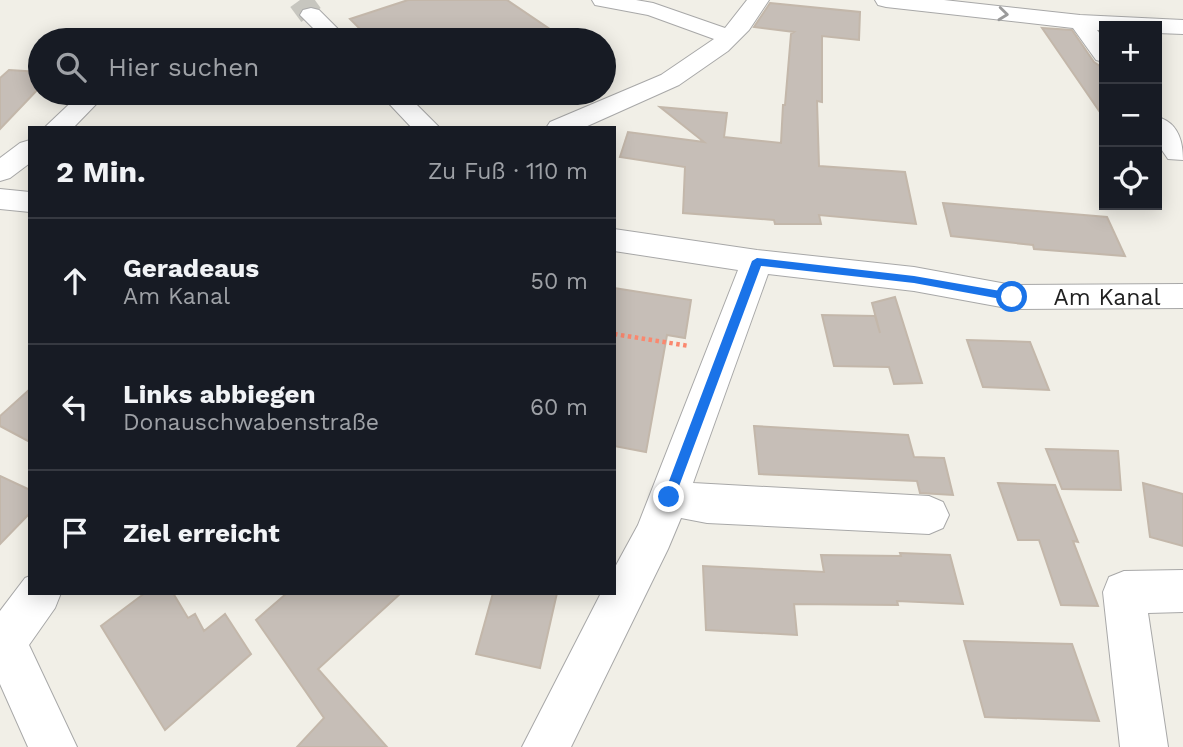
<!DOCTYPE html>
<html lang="de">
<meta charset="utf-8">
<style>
:root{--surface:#171b24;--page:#242831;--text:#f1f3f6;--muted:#9ea1a6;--line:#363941}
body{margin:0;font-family:"Work Sans",sans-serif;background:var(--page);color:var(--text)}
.controls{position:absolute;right:21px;top:21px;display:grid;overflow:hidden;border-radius:0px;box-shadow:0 4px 18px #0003}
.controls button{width:63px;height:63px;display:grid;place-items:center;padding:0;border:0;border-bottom:2px solid var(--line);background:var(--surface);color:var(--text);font:35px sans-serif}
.stop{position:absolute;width:21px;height:21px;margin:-16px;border:5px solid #1a73e8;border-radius:50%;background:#fff}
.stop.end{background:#1a73e8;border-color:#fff;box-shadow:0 2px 7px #0008}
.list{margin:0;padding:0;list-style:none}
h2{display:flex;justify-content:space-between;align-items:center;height:91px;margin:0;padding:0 28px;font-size:30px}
h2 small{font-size:23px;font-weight:400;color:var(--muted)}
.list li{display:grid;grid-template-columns:46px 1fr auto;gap:21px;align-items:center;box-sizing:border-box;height:126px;padding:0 28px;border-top:2px solid var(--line)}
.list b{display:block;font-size:26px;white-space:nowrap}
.list p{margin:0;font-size:23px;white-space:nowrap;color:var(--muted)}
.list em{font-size:23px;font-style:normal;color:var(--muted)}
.icon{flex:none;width:38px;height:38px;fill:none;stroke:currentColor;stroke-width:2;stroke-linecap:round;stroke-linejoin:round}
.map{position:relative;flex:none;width:1183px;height:747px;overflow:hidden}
.search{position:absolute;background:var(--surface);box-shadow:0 4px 18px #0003;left:28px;top:28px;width:588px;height:77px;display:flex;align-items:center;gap:18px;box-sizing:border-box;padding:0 24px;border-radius:38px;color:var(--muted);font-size:26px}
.panel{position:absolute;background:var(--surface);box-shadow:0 4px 18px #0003;left:28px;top:126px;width:588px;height:469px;border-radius:0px}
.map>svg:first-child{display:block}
.building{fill:#c6beb7;stroke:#c3b7aa;stroke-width:2}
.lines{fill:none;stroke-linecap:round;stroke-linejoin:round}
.minor-tunnel{stroke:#c7c6bf;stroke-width:24;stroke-dasharray:24 12;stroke-linecap:butt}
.minor-casing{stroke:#a8a8a8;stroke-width:2}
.path{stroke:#fa886f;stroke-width:4.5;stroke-dasharray:3.5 3.5;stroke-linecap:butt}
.minor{fill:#fff;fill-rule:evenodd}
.oneway{stroke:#9b9b9b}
.route{fill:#1a73e8}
.labels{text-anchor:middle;stroke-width:5;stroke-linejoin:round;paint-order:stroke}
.street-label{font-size:23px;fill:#212121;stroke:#fff}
</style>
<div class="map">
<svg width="1183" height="747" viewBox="0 0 1183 747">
<rect width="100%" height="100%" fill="#f1efe7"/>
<!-- building -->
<path class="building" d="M 408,0 L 507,0 L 566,40 L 371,40 L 350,19 Z
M 770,3 L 860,12 L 859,40 L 822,36 L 822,102 L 817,101 L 819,166 L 905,172 L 916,224 L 819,215 L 821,224 L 775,224 L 774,220 L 683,213 L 685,167 L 620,157 L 628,132 L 704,142 L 660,107 L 727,113 L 724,137 L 781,143 L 783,105 L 785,105 L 791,34 L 794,32 L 754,27 Z
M 1042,28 L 1072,30 L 1094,62 L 1104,69 L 1104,118 Z
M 9,70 L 40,72 L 40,87 L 0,129 L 0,78 Z
M 943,203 L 1107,217 L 1125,256 L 1034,249 L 1033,245 L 951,236 Z
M 614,288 L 691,300 L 685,338 L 667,335 L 646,452 L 614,446 Z
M 895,297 L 922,383 L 894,384 L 889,367 L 834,366 L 822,315 L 875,316 L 880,333 L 872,303 Z
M 967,340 L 1030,342 L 1049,390 L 983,387 Z
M 30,389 L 30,442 L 0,426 L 0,416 Z
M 754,426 L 908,435 L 914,457 L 944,458 L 953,495 L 920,493 L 917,481 L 759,474 Z
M 1046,449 L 1118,451 L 1121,490 L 1062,489 Z
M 0,476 L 30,490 L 30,513 L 0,544 Z
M 998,483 L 1055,485 L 1078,542 L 1073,541 L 1098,606 L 1061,605 L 1039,540 L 1018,540 Z
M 1143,483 L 1183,494 L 1183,546 L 1150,537 Z
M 900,553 L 950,555 L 963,604 L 897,601 L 898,605 L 794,604 L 797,635 L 706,630 L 703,566 L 824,572 L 821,555 L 901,556 Z
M 145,593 L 173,593 L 188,618 L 195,614 L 204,631 L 225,614 L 251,654 L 165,730 L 101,626 Z
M 287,593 L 401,593 L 318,669 L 387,747 L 297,747 L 324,718 L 256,620 Z
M 493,593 L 557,593 L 540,668 L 476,654 Z
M 964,641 L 1072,644 L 1099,721 L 985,717 Z"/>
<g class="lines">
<!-- minor-tunnel -->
<path class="minor-tunnel" d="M 300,0 L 311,15"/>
<!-- minor casing -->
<g class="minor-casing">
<path id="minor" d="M 592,0 L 636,0 L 653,3 L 725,28 L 747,0 L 769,0 L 749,30 L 728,51 L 679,85 L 583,128 L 546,128 L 550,122 L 661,75 L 714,39 L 648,15 L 595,5 Z
M 875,0 L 944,0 L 1080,15 L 1183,20 L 1183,34 L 1157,33 L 1157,26 L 1104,26 L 1104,30 L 1097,30 L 1104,39 L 1104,62 L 1096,60 L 1073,28 L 886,7 L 878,5 Z
M 311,8 L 319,10 L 349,40 L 325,40 L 300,15 L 303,10 Z
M 81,93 L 107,93 L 73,128 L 44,128 Z
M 379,93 L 405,93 L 440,128 L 412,128 Z
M 1157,117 C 1178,122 1183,141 1183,160 L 1168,159 L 1157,143 Z
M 30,140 L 30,163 L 10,178 L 0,181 L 0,158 L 20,143 Z
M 0,189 L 30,192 L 30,212 L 0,209 Z
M 614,229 L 757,250 L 914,267 L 1012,285 L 1183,284 L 1183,308 L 1012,309 L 914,291 L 768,274 L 693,483 L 929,496 L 943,502 L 949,515 L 943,528 L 929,534 L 707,523 L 681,518 L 668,549 L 571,747 L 522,747 L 601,593 L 614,593 L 614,569 L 638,525 L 738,270 L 614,251 Z
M 1183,570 L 1183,612 L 1148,613 L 1168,747 L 1120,747 L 1103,592 L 1109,577 L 1124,571 Z
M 30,576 L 30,593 L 61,593 L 55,608 L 29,645 L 77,747 L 28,747 L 0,684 L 0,611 L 25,578 Z"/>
</g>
<!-- path -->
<path class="path" d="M 614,334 L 689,346"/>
<!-- minor -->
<use href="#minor" class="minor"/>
</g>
<!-- one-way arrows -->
<defs><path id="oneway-chevron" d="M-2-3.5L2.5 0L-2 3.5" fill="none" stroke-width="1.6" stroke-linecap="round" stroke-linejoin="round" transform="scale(1.75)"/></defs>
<use class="oneway" href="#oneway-chevron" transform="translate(1003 14) rotate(6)"/>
<!-- route -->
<path class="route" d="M 757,258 L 914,276 L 1012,293 L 1017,297 L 1012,301 L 914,283 L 761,266 L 675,497 L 669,503 L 663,497 L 752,261 Z"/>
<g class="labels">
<!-- street labels -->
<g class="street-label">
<text x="1107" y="305">Am Kanal</text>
</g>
</g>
</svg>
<div class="controls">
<button>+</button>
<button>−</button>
<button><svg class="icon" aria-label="locate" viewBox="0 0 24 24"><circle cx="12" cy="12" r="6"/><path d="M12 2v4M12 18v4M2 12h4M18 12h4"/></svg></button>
</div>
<div class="stop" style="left:1012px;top:297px"></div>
<div class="stop end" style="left:669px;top:497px"></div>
<div class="search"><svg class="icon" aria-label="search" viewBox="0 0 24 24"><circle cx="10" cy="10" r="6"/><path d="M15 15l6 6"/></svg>Hier suchen</div>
<section class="panel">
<h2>2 Min.<small>Zu Fuß · 110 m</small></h2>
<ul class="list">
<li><svg class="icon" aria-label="ahead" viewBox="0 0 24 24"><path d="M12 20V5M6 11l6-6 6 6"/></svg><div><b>Geradeaus</b><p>Am Kanal</p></div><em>50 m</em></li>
<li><svg class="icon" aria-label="left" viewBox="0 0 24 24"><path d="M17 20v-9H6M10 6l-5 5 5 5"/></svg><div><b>Links abbiegen</b><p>Donauschwabenstraße</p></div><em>60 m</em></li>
<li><svg class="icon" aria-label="arrive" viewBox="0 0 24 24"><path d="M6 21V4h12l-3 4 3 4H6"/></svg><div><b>Ziel erreicht</b></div></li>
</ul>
</section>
</div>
